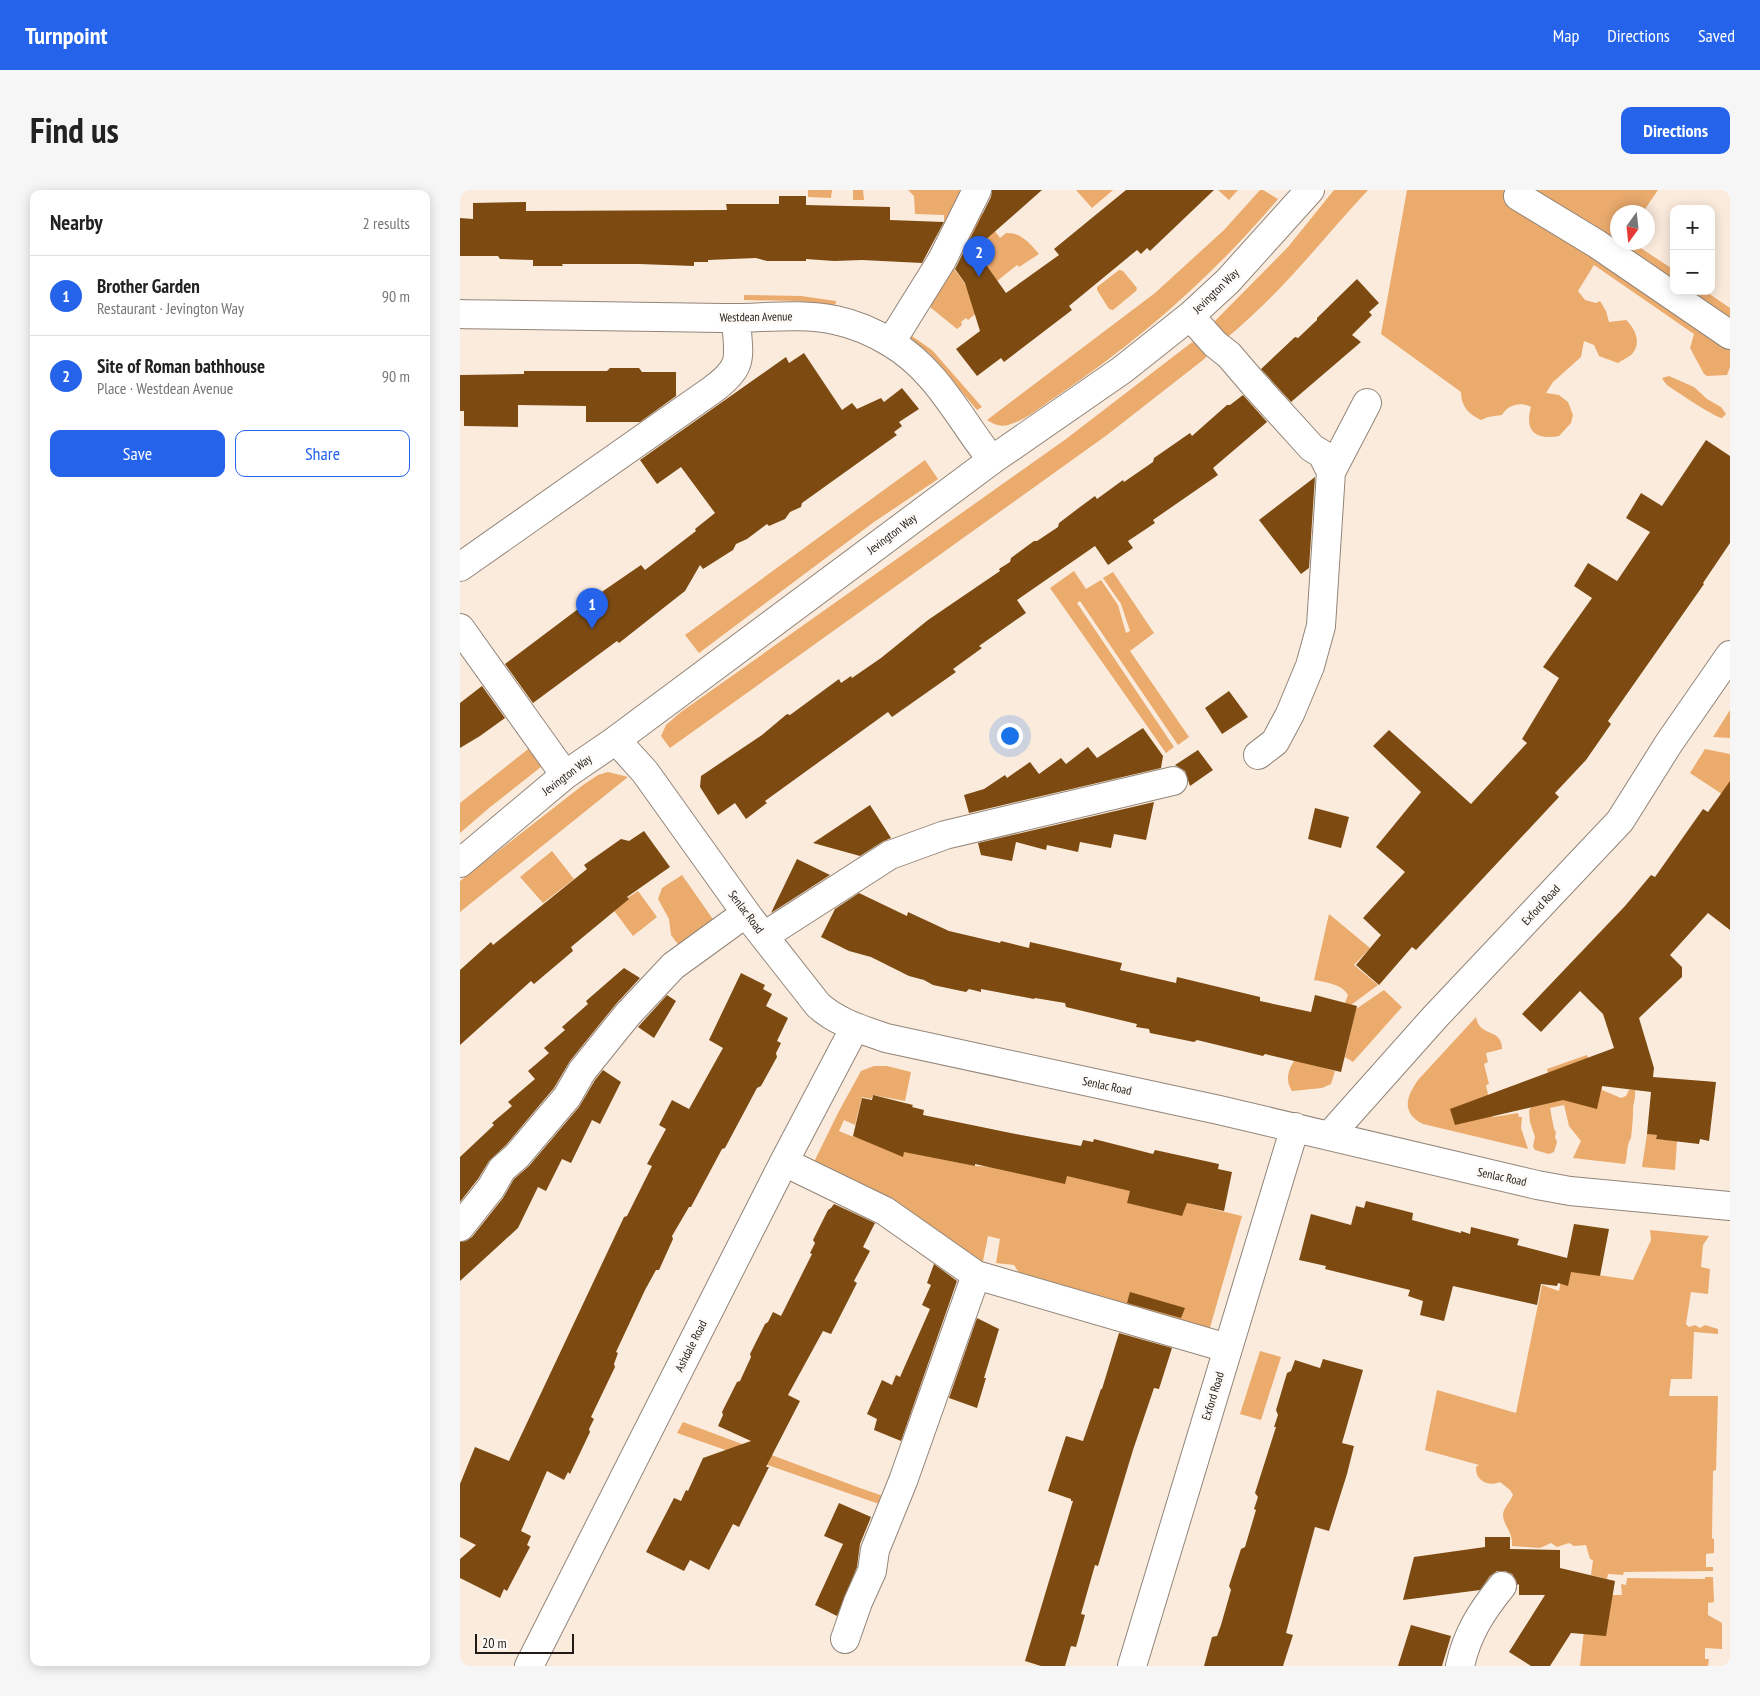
<!DOCTYPE html>
<meta charset="utf-8">
<style>
:root{--surface:#fff;--page:#f6f6f6;--text:#222;--muted:#767676;--line:#e0e0e0;--accent:#2563eb}
body{margin:0;font-family:"PT Sans Narrow",sans-serif;background:var(--page);color:var(--text)}
.controls{position:absolute;right:15px;top:15px;display:grid;overflow:hidden;border-radius:10px;box-shadow:0 2px 12px #0003}
.controls button{width:45px;height:45px;display:grid;place-items:center;padding:0;border:0;border-bottom:1px solid var(--line);background:var(--surface);color:var(--text);font:25px sans-serif}
.compass{position:absolute;left:1150px;top:15px;width:45px;height:45px;border-radius:50%;background:var(--surface);box-shadow:0 2px 12px #0003;rotate:195deg}
.scale{position:absolute;left:15px;bottom:12px;width:99px;box-sizing:border-box;padding-left:5px;border:2px solid #201b16;border-top:0;font-size:14px;line-height:18px;white-space:nowrap;color:#201b16;-webkit-text-stroke:4px #fdfaf7;paint-order:stroke}
.you{position:absolute;left:549px;top:545px;width:18px;height:18px;margin:-12px;border:4px solid #fff;border-radius:50%;background:#1a73e8;box-shadow:0 0 0 8px #1a73e833}
.badge{display:grid;place-items:center;width:32px;height:32px;border-radius:50%;background:var(--accent);color:#fff;font-size:16px;font-weight:700}
.pin{position:absolute;translate:-50% -41px;filter:drop-shadow(0 1px 2px #0008)}
.pin::after{content:'';position:absolute;top:26px;width:18px;height:15px;background:inherit;clip-path:polygon(0 0,100% 0,50% 100%)}
.list{margin:0;padding:0;list-style:none}
h2{display:flex;justify-content:space-between;align-items:center;height:65px;margin:0;padding:0 20px;font-size:21px}
h2 small{font-size:16px;font-weight:400;color:var(--muted)}
.list li{display:grid;grid-template-columns:32px 1fr auto;gap:15px;align-items:center;box-sizing:border-box;height:80px;padding:0 20px;border-top:1px solid var(--line)}
.list b{display:block;font-size:19px;white-space:nowrap}
.list p{margin:0;font-size:16px;white-space:nowrap;color:var(--muted)}
.list em{font-size:16px;font-style:normal;color:var(--muted)}
.actions{display:flex;gap:10px;padding:15px 20px}
.actions a{flex:1;padding:11px 0;border:1px solid var(--accent);border-radius:10px;text-align:center;font-size:18px;color:var(--accent)}
.actions .main{background:var(--accent);color:#fff}
.map{position:relative;flex:none;width:1270px;height:1476px;overflow:hidden;border-radius:10px}
header{display:flex;align-items:center;gap:30px;box-sizing:border-box;height:70px;padding:0 25px;background:var(--accent);color:#fff}
header strong{font-size:24px}
nav{display:flex;gap:28px;margin-inline-start:auto;font-size:18px}
.intro{display:flex;align-items:center;justify-content:space-between;box-sizing:border-box;height:120px;padding:0 30px}
h1{margin:0;font-size:35px}
.button{padding:12px 22px;border-radius:10px;background:var(--accent);color:#fff;font-size:18px;font-weight:700}
main{display:flex;gap:30px;padding:0 30px}
aside{flex:1;background:var(--surface);border-radius:10px;box-shadow:0 2px 12px #0003}
.map>svg:first-child{display:block}
.green{fill:#ebab6d}
.building{fill:#7d4b12}
.lines{fill:none;stroke-linecap:round;stroke-linejoin:round}
.minor-casing{stroke:#928579;stroke-width:30}
.minor{stroke:#fff;stroke-width:28}
.labels{text-anchor:middle;stroke-width:5;stroke-linejoin:round;paint-order:stroke}
.street-label{font-size:12px;fill:#201b16;stroke:#fdfaf7}
</style>
<header>
<strong>Turnpoint</strong>
<nav><a>Map</a><a>Directions</a><a>Saved</a></nav>
</header>
<div class="intro"><h1>Find us</h1><a class="button">Directions</a></div>
<main>
<aside>
<h2>Nearby<small>2 results</small></h2>
<ul class="list">
<li><span class="badge">1</span><div><b>Brother Garden</b><p>Restaurant · Jevington Way</p></div><em>90 m</em></li>
<li><span class="badge">2</span><div><b>Site of Roman bathhouse</b><p>Place · Westdean Avenue</p></div><em>90 m</em></li>
</ul>
<div class="actions"><a class="main">Save</a><a>Share</a></div>
</aside>
<div class="map">
<svg width="1270" height="1476" viewBox="0 0 1270 1476">
<rect width="100%" height="100%" fill="#faebdd"/>
<!-- green -->
<path class="green" d="M 348,0 L 372,0 L 371,8 L 348,7 Z
M 393,0 L 403,0 L 404,10 L 393,10 Z
M 448,0 L 510,0 L 484,35 L 484,25 L 455,24 L 454,6 Z
M 616,0 L 653,0 L 632,18 Z
M 758,0 L 778,0 L 769,10 Z
M 800,0 L 803,0 L 818,9 C 756,83 680,150 600,204 C 584,214 567,230 548,235 C 539,237 534,234 527,230 L 695,103 L 764,40 Z
M 874,0 L 908,0 C 860,52 820,105 764,150 L 753,133 L 828,57 Z
M 947,0 L 1198,0 L 1183,22 L 1158,22 L 1158,52 L 1173,53 L 1214,80 L 1214,99 L 1270,142 L 1270,177 L 1267,185 L 1247,186 L 1244,184 L 1230,158 L 1234,144 L 1134,75 L 1118,101 L 1125,110 L 1136,113 L 1140,111 L 1146,121 L 1149,132 L 1166,130 C 1175,138 1182,153 1172,164 C 1169,167 1162,170 1158,173 L 1139,166 L 1134,155 L 1124,151 L 1121,167 L 1093,192 L 1086,203 L 1099,205 L 1108,212 L 1113,225 L 1111,233 L 1099,246 C 1076,250 1064,242 1071,217 C 1061,211 1047,215 1042,225 L 1028,227 L 1021,230 C 1009,224 1001,217 1001,202 L 921,144 Z
M 518,18 L 540,48 L 546,43 C 561,42 570,54 579,64 L 559,77 L 557,75 L 537,91 L 504,44 Z
M 489,72 L 523,118 L 508,130 L 506,128 L 501,132 L 502,135 L 497,139 L 465,113 Z
M 659,80 L 663,81 L 677,98 L 676,101 L 653,120 L 649,119 L 637,100 L 637,97 Z
M 1218,101 L 1245,101 L 1270,118 L 1270,139 Z
M 284,105 L 341,106 L 376,111 L 376,113 L 374,115 L 337,111 L 284,110 Z
M 449,144 L 472,160 L 522,217 L 517,220 L 470,164 L 448,147 Z
M 739,149 L 748,165 L 743,170 L 647,245 L 210,558 L 201,546 L 206,535 L 221,522 L 606,249 L 731,153 Z
M 1209,186 L 1234,197 L 1247,209 L 1261,217 L 1266,224 L 1262,228 C 1256,228 1214,200 1207,195 C 1206,194 1203,190 1202,188 Z
M 465,270 L 478,289 L 414,332 L 239,463 L 225,445 Z
M 614,381 L 626,399 L 641,390 L 658,415 L 666,443 L 670,441 L 661,414 L 643,388 L 653,382 L 694,443 L 670,461 L 729,547 L 718,555 L 620,411 L 617,413 L 714,557 L 706,563 L 590,398 Z
M 1270,520 L 1270,548 L 1253,547 Z
M 72,556 L 86,573 L 29,618 L 0,643 L 0,613 Z
M 1245,559 L 1270,564 L 1270,604 L 1268,608 L 1230,583 Z
M 148,582 L 168,587 L 0,722 L 0,691 L 123,595 L 138,585 Z
M 92,661 L 114,689 L 83,713 L 60,687 Z
M 222,685 L 257,735 L 223,761 L 211,745 L 209,729 L 198,709 L 202,698 Z
M 178,701 L 197,727 L 173,746 L 152,718 Z
M 869,724 L 910,758 L 894,775 L 918,795 L 891,815 L 885,813 L 888,805 C 882,794 865,792 854,790 Z
M 924,800 L 942,817 L 893,872 L 885,867 L 896,819 Z
M 1016,827 C 1019,848 1042,837 1042,859 L 1026,863 L 1028,872 L 1024,874 L 1029,894 L 1026,895 L 1033,927 L 1058,923 L 1059,927 L 1062,927 L 1061,938 L 1068,959 L 963,934 C 941,923 946,907 958,890 Z
M 1127,865 L 1129,870 L 1143,879 L 1142,900 L 1161,908 L 1166,906 L 1169,900 L 1175,900 C 1176,908 1173,913 1173,920 C 1173,930 1172,938 1171,948 C 1166,955 1168,966 1165,974 L 1113,968 L 1121,951 L 1109,936 L 1104,915 L 1090,918 L 1094,939 L 1096,942 L 1095,947 L 1097,952 L 1094,962 L 1089,964 L 1075,960 L 1073,956 L 1075,947 L 1070,932 L 1069,921 L 1088,884 L 1087,879 Z
M 835,870 L 875,881 L 871,894 L 862,898 L 832,901 C 825,891 828,879 835,870 Z
M 414,876 L 427,876 L 451,882 L 445,911 L 413,905 L 411,909 L 402,907 L 395,935 L 384,930 L 379,941 L 391,946 L 456,959 L 458,964 L 515,976 L 586,979 L 782,1026 L 747,1148 L 565,1093 L 554,1075 L 536,1073 L 540,1049 L 528,1046 L 522,1076 L 353,974 L 378,923 L 401,881 Z
M 1187,944 L 1197,945 L 1196,949 L 1217,951 L 1215,980 L 1182,977 Z
M 1190,1040 L 1249,1046 L 1243,1055 L 1241,1077 L 1250,1079 L 1248,1104 L 1231,1102 L 1226,1134 L 1229,1137 L 1235,1135 L 1240,1138 L 1245,1135 L 1258,1139 L 1258,1144 L 1234,1142 L 1232,1189 L 1211,1189 L 1209,1206 L 1258,1206 L 1256,1280 L 1253,1281 L 1252,1348 L 1254,1349 L 1254,1363 L 1246,1364 L 1246,1377 L 1253,1377 L 1253,1381 L 1164,1382 L 1163,1385 L 1148,1384 L 1147,1389 L 1131,1385 L 1133,1370 L 1130,1369 L 1126,1355 L 1114,1356 L 1109,1353 L 1097,1357 L 1091,1353 L 1080,1358 L 1052,1356 C 1053,1341 1043,1336 1043,1324 C 1044,1317 1050,1312 1053,1305 L 1050,1300 L 1040,1292 C 1029,1297 1015,1291 1016,1277 L 1019,1275 L 965,1260 L 977,1200 L 1056,1223 L 1082,1095 L 1099,1101 L 1103,1080 L 1173,1090 L 1191,1050 Z
M 800,1161 L 821,1167 L 801,1230 L 780,1224 Z
M 223,1232 L 400,1298 L 423,1306 L 419,1314 L 217,1243 Z
M 1245,1387 L 1253,1387 L 1254,1412 L 1248,1413 L 1248,1425 L 1262,1433 L 1262,1459 L 1245,1458 L 1245,1469 L 1249,1469 L 1248,1476 L 1120,1476 L 1128,1405 L 1162,1405 L 1161,1394 L 1166,1395 L 1167,1388 L 1245,1389 Z"/>
<!-- building -->
<path class="building" d="M 532,0 L 582,0 L 515,59 L 546,103 L 599,65 L 594,59 L 666,0 L 754,0 L 690,61 L 687,58 L 681,64 L 677,60 L 609,116 L 612,120 L 544,172 L 541,168 L 517,186 L 496,159 L 520,141 L 505,93 L 495,79 L 531,7 Z
M 319,6 L 346,6 L 346,15 L 430,17 L 430,30 L 484,32 L 462,73 L 402,70 L 374,71 L 346,69 L 346,71 L 307,71 L 296,68 L 248,70 L 248,72 L 234,72 L 234,76 L 179,74 L 102,74 L 103,76 L 73,76 L 73,70 L 40,69 L 38,66 L 0,66 L 0,28 L 13,29 L 13,13 L 66,12 L 66,21 L 267,20 L 266,14 L 319,14 Z
M 897,89 L 919,113 L 909,122 L 912,125 L 892,145 L 901,152 L 831,212 L 801,179 L 835,147 L 838,148 L 857,130 L 857,128 Z
M 344,163 L 382,220 L 392,213 L 397,219 L 421,208 L 424,212 L 442,198 L 459,219 L 439,232 L 442,236 L 434,242 L 437,245 L 342,313 L 341,317 L 330,322 L 325,329 L 309,336 L 307,334 L 287,349 L 276,354 L 273,360 L 243,379 L 240,375 L 225,401 L 159,453 L 157,451 L 73,513 L 45,474 L 130,410 L 181,375 L 185,380 L 236,341 L 235,339 L 255,323 L 221,277 L 197,294 L 180,270 L 326,167 L 329,173 Z
M 150,178 L 179,178 L 182,182 L 216,182 L 216,206 L 180,232 L 126,232 L 126,216 L 58,215 L 58,237 L 4,236 L 4,221 L 0,221 L 0,185 L 64,184 L 64,181 L 147,181 Z
M 783,205 L 807,232 L 753,278 L 758,285 L 693,330 L 695,333 L 668,351 L 673,358 L 648,375 L 635,356 L 557,410 L 566,423 L 519,456 L 522,458 L 493,479 L 496,482 L 432,527 L 428,522 L 305,611 L 307,613 L 286,629 L 275,613 L 258,625 L 240,597 L 241,586 L 302,545 L 327,524 L 330,525 L 379,489 L 381,493 L 391,486 L 392,488 L 421,468 L 468,430 L 540,381 L 539,379 L 550,372 L 551,368 L 574,351 L 577,351 L 598,337 L 599,333 L 620,317 L 635,306 L 637,309 L 663,290 L 664,292 L 693,272 L 694,268 L 730,243 L 732,246 L 767,215 L 770,215 Z
M 1246,250 L 1270,266 L 1270,353 L 1243,393 L 1244,394 L 1148,531 L 1151,534 L 1126,570 L 1095,603 L 1099,607 L 956,760 L 952,757 L 919,795 L 896,775 L 921,745 L 903,728 L 945,682 L 916,657 L 961,602 L 913,556 L 929,540 L 1011,614 L 1067,553 L 1062,549 L 1099,488 L 1083,477 L 1132,408 L 1114,396 L 1128,373 L 1157,391 L 1190,342 L 1166,328 L 1181,303 L 1202,316 Z
M 855,287 L 849,378 L 841,384 L 799,330 Z
M 22,496 L 45,528 L 20,546 L 0,558 L 0,513 Z
M 769,501 L 788,527 L 762,544 L 745,518 Z
M 683,538 L 703,566 L 701,578 L 509,623 L 504,605 L 524,599 L 545,585 L 547,588 L 570,572 L 579,584 L 601,568 L 606,574 L 628,557 L 637,568 Z
M 738,560 L 753,580 L 730,596 L 725,581 L 715,575 Z
M 1270,591 L 1270,740 L 1248,723 L 1210,765 L 1222,777 L 1222,787 L 1179,828 L 1194,878 L 1193,887 L 1256,892 L 1249,951 L 1240,949 L 1239,954 L 1196,949 L 1197,945 L 1187,944 L 1191,902 L 1142,896 L 1137,919 L 1103,910 L 995,935 L 990,919 L 1154,858 L 1143,824 L 1120,801 L 1081,842 L 1062,824 L 1165,716 L 1191,685 L 1195,687 L 1243,619 L 1248,622 Z
M 694,612 L 686,650 L 654,644 L 651,658 L 620,652 L 618,662 L 587,655 L 586,660 L 556,652 L 552,671 L 521,665 L 518,653 Z
M 410,615 L 431,648 L 422,652 L 400,666 L 353,653 Z
M 855,618 L 889,627 L 881,658 L 848,649 Z
M 184,641 L 210,677 L 167,707 L 169,709 L 111,757 L 113,761 L 74,794 L 71,791 L 0,855 L 0,780 L 31,752 L 33,755 L 127,679 L 124,675 L 161,649 L 169,651 Z
M 337,669 L 370,685 L 311,723 Z
M 399,703 L 447,726 L 448,722 L 489,741 L 540,753 L 541,751 L 569,758 L 570,752 L 662,773 L 660,780 L 716,793 L 717,787 L 800,807 L 800,811 L 851,822 L 855,805 L 897,816 L 881,882 L 805,864 L 803,866 L 737,850 L 734,852 L 690,843 L 689,839 L 676,837 L 677,834 L 606,817 L 605,813 L 575,808 L 574,809 L 521,799 L 521,802 L 509,799 L 506,802 L 473,795 L 464,790 L 449,786 L 411,767 L 389,761 L 361,747 L 375,719 Z
M 164,778 L 180,788 L 156,814 L 110,871 L 94,898 L 46,955 L 29,971 L 18,989 L 0,1012 L 0,967 L 34,935 L 32,933 L 52,916 L 48,912 L 75,889 L 68,881 L 89,863 L 84,858 L 105,840 L 102,837 L 128,814 L 126,811 Z
M 281,783 L 305,795 L 303,799 L 312,804 L 306,816 L 328,828 L 317,851 L 321,853 L 316,863 L 317,867 L 301,896 L 297,898 L 265,958 L 262,959 L 231,1017 L 229,1017 L 212,1046 L 213,1049 L 199,1080 L 196,1080 L 185,1100 L 156,1162 L 158,1163 L 154,1174 L 155,1177 L 131,1227 L 134,1229 L 129,1239 L 130,1242 L 110,1284 L 108,1282 L 104,1290 L 87,1281 L 61,1341 L 71,1346 L 67,1355 L 70,1357 L 47,1401 L 44,1399 L 40,1408 L 0,1388 L 0,1369 L 16,1355 L 0,1347 L 0,1294 L 15,1257 L 49,1271 L 164,1027 L 167,1026 L 192,976 L 187,974 L 206,939 L 199,935 L 212,910 L 229,919 L 263,858 L 249,850 Z
M 207,805 L 216,811 L 194,848 L 178,837 Z
M 143,880 L 161,892 L 140,934 L 132,930 L 111,973 L 102,969 L 86,1001 L 78,997 L 58,1038 L 0,1091 L 0,1052 L 6,1051 L 12,1047 L 43,1008 L 54,989 L 69,976 L 119,917 L 135,890 Z
M 413,905 L 453,915 L 452,917 L 464,920 L 463,925 L 561,945 L 621,956 L 623,950 L 633,952 L 634,949 L 693,964 L 695,960 L 759,974 L 758,979 L 772,982 L 764,1021 L 727,1013 L 722,1026 L 667,1013 L 670,1001 L 607,986 L 605,994 L 515,974 L 515,976 L 444,962 L 443,967 L 393,946 L 402,908 L 412,910 Z
M 906,1011 L 953,1023 L 952,1030 L 1001,1043 L 1001,1041 L 1010,1044 L 1011,1037 L 1059,1049 L 1057,1055 L 1107,1068 L 1114,1034 L 1149,1039 L 1140,1086 L 1111,1082 L 1108,1096 L 1098,1093 L 1097,1096 L 1081,1094 L 1077,1115 L 993,1096 L 984,1131 L 960,1125 L 963,1111 L 948,1106 L 950,1100 L 865,1079 L 866,1076 L 839,1070 L 851,1024 L 891,1035 L 896,1016 L 904,1018 Z
M 374,1014 L 415,1033 L 403,1057 L 410,1061 L 394,1091 L 397,1093 L 371,1144 L 363,1141 L 328,1205 L 340,1211 L 306,1277 L 309,1277 L 279,1337 L 273,1334 L 249,1380 L 230,1370 L 224,1381 L 186,1362 L 214,1308 L 221,1311 L 226,1300 L 228,1301 L 243,1268 L 291,1251 L 258,1236 L 263,1225 L 262,1222 L 277,1192 L 280,1191 L 291,1167 L 290,1164 L 305,1134 L 308,1132 L 313,1122 L 321,1126 L 352,1064 L 350,1063 L 355,1053 L 353,1050 L 368,1020 L 371,1018 Z
M 474,1074 L 497,1091 L 441,1251 L 414,1240 L 417,1229 L 407,1224 L 422,1190 L 432,1195 L 436,1185 L 440,1187 L 470,1119 L 462,1115 L 471,1095 L 467,1093 Z
M 670,1102 L 725,1118 L 721,1128 L 667,1113 Z
M 517,1128 L 539,1139 L 524,1188 L 526,1188 L 517,1218 L 489,1208 Z
M 659,1143 L 712,1158 L 699,1199 L 694,1198 L 673,1260 L 638,1376 L 635,1375 L 621,1424 L 625,1425 L 616,1457 L 611,1456 L 605,1476 L 581,1476 L 565,1471 L 613,1311 L 611,1311 L 611,1309 L 588,1301 L 606,1246 L 623,1251 L 641,1199 L 642,1199 Z
M 863,1169 L 903,1180 L 882,1253 L 894,1256 L 887,1284 L 869,1341 L 855,1337 L 826,1443 L 833,1445 L 823,1476 L 744,1476 L 752,1447 L 757,1446 L 761,1435 L 771,1400 L 769,1396 L 781,1359 L 785,1357 L 796,1320 L 794,1319 L 798,1307 L 795,1303 L 816,1237 L 814,1237 L 818,1225 L 816,1220 L 827,1183 L 831,1181 L 835,1170 L 860,1178 Z
M 379,1313 L 411,1327 L 400,1354 L 397,1377 L 377,1426 L 355,1415 L 383,1354 L 364,1346 Z
M 1025,1347 L 1050,1347 L 1050,1359 L 1100,1360 L 1100,1378 L 1155,1391 L 1146,1446 L 1111,1443 L 1090,1476 L 1071,1476 L 1049,1462 L 1085,1405 L 1059,1405 L 1059,1394 L 1057,1395 L 1056,1390 L 1052,1384 L 1045,1381 L 1037,1381 L 1030,1386 L 1020,1400 L 943,1410 L 954,1367 L 1025,1357 Z
M 951,1435 L 991,1446 L 982,1476 L 938,1476 Z"/>
<g class="lines">
<!-- minor casing -->
<g class="minor-casing">
<path id="minor" d="M 1058,6 L 1137,54 L 1270,145
M 0,124 C 87,126 174,127 262,128 C 299,129 339,122 375,130 C 394,134 415,143 431,153 C 477,180 500,230 532,270
M 730,126 L 755,154 L 769,165 L 793,193 L 852,258 L 862,264 L 871,282 L 861,436 L 850,476 L 830,524 L 815,552 L 798,565
M 431,152 L 482,70 L 517,0
M 871,282 L 907,213
M 0,377 L 252,200 C 286,175 278,167 276,128
M 0,438 L 105,585
M 156,550 L 185,582 L 288,726 L 358,815 C 376,832 403,840 426,848 L 759,920 L 1077,995 L 1110,1001 L 1270,1016
M 0,673 L 105,585 L 156,550 L 532,270 L 662,180 L 730,126 L 768,91 L 850,0
M 304,746 L 430,665 L 485,645 L 713,591
M 869,946 L 975,827 L 1160,631 L 1209,553 L 1270,465
M 324,972 L 425,1021 L 516,1085 L 767,1158
M 0,1037 L 31,998 L 42,979 L 57,966 L 107,907 L 122,881 L 168,824 L 213,776 L 286,723
M 385,1449 L 398,1412 L 412,1381 L 415,1360 L 443,1291 L 516,1085
M 69,1476 L 324,972 L 395,837
M 672,1476 L 835,937
M 1000,1476 C 1007,1444 1021,1422 1042,1396"/>
</g>
<!-- minor -->
<use href="#minor" class="minor"/>
</g>
<g class="labels">
<!-- street labels -->
<g class="street-label">
<text transform="translate(756 101) rotate(-44)" y="4">Jevington Way</text>
<text transform="translate(296 127) rotate(-1)" y="4">Westdean Avenue</text>
<text transform="translate(432 344) rotate(-37)" y="4">Jevington Way</text>
<text transform="translate(107 585) rotate(-37)" y="4">Jevington Way</text>
<text transform="translate(1081 715) rotate(-47)" y="4">Exford Road</text>
<text transform="translate(286 722) rotate(53)" y="4">Senlac Road</text>
<text transform="translate(647 896) rotate(12)" y="4">Senlac Road</text>
<text transform="translate(1042 987) rotate(12)" y="4">Senlac Road</text>
<text transform="translate(231 1156) rotate(-63)" y="4">Ashdale Road</text>
<text transform="translate(753 1206) rotate(-73)" y="4">Exford Road</text>
</g>
</g>
</svg>
<div class="controls">
<button>+</button>
<button>−</button>
</div>
<svg class="compass" viewBox="-18 -18 36 36"><path d="M0-13l5 13h-10z" fill="#e53935"/><path d="M0 13l5-13h-10z" fill="#767676"/></svg>
<div class="scale">20 m</div>
<div class="you"></div>
<div class="pin badge" style="left:132px;top:439px">1</div>
<div class="pin badge" style="left:519px;top:87px">2</div>
</div>
</main>
